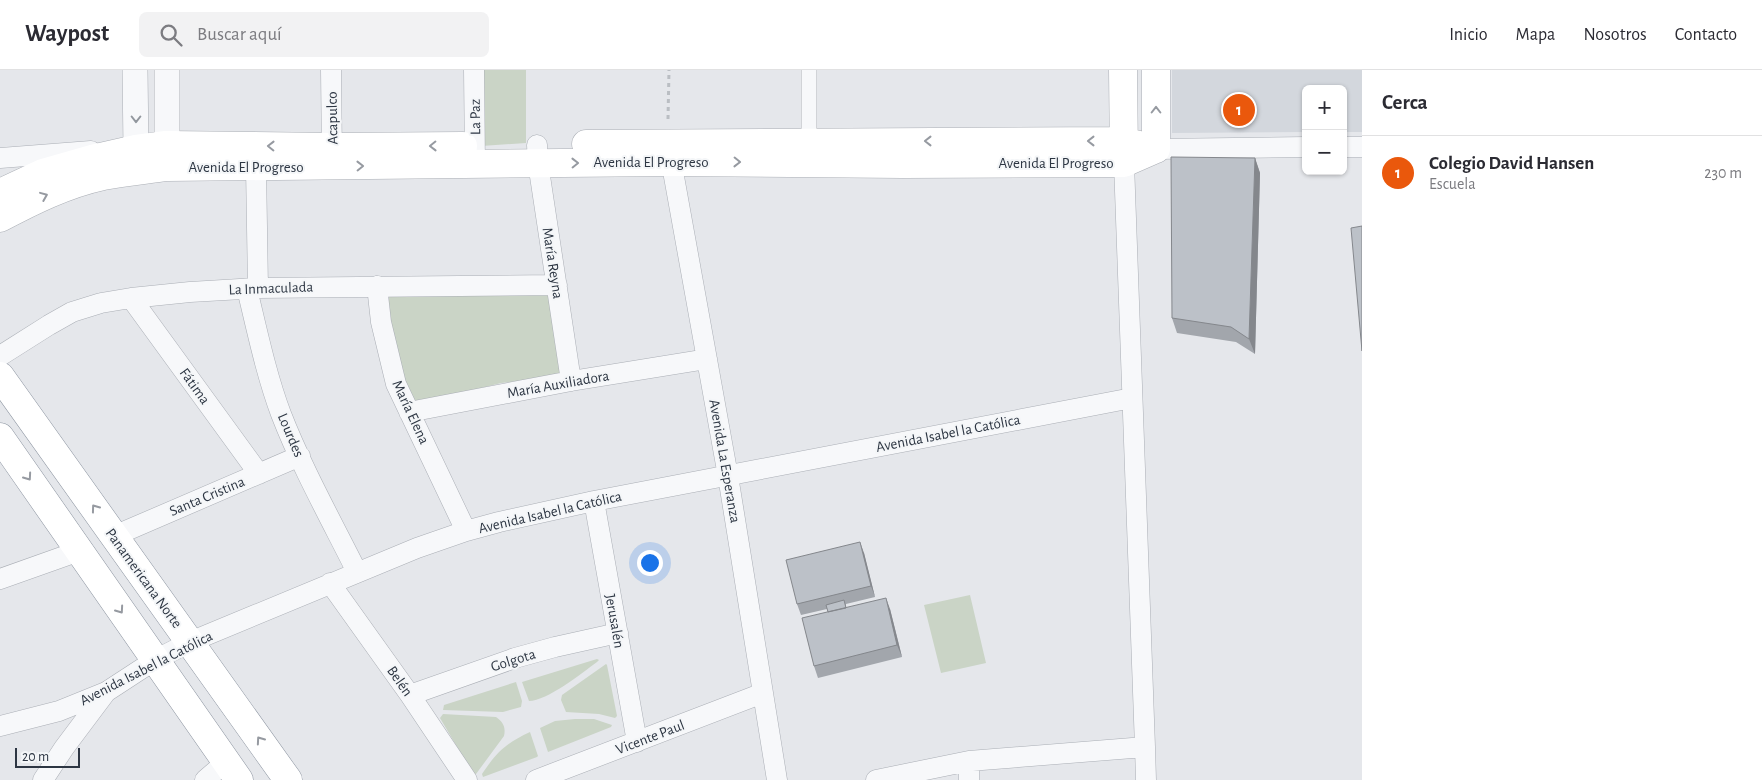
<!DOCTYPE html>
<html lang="es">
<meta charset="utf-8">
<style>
:root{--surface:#fff;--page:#f2f2f3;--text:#2b2b33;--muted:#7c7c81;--line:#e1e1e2;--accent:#ea580c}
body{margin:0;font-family:"Alegreya Sans",sans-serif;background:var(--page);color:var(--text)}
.controls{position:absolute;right:15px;top:15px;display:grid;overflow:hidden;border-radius:8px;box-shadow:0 1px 4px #0004}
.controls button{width:45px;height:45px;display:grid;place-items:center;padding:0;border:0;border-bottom:1px solid var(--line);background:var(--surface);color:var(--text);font:25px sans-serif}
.scale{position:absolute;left:15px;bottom:12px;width:65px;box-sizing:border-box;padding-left:5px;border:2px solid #2d3643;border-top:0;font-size:14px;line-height:18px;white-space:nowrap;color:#2d3643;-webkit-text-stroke:4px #f4f6f8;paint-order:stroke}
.you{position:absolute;left:649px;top:492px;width:18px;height:18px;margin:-12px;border:4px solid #fff;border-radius:50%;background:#1a73e8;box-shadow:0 0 0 8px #1a73e833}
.badge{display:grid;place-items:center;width:32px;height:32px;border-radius:50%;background:var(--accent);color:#fff;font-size:16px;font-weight:700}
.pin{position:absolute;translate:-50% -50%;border:2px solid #fff;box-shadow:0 1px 5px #0006}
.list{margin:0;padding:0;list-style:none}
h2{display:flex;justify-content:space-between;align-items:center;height:65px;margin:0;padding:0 20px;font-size:21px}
h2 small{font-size:16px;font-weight:400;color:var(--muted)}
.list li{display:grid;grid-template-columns:32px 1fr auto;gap:15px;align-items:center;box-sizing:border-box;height:75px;padding:0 20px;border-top:1px solid var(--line)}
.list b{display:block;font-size:19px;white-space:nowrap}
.list p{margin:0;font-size:16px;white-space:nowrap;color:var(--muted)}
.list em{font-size:16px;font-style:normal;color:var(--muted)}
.icon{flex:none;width:28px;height:28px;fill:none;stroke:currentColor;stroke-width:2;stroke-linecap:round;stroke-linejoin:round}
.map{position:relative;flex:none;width:1362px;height:710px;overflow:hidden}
header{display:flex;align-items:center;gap:30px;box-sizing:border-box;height:70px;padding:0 25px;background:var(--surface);border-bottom:1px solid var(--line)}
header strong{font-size:24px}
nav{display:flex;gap:28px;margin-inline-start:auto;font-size:18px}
.search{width:350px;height:45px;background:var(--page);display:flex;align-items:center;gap:12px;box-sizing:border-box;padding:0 18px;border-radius:8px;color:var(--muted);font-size:19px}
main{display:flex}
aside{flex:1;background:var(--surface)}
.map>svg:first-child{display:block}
.built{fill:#d3d7dd}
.green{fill:#cad4c6}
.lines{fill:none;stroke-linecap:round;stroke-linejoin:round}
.pedestrian-casing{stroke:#aaaeb5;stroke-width:16}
.minor-casing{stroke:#aaaeb5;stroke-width:21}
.tertiary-casing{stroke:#aaaeb5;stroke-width:26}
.secondary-casing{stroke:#aaaeb5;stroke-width:29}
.trunk-casing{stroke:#8d95a1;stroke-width:29}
.path{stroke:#babec3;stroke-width:3;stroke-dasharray:4 4;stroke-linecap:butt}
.pedestrian{stroke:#f7f8fa;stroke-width:15}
.minor{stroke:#f7f8fa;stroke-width:20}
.tertiary{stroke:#f7f8fa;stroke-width:25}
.secondary{stroke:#fff;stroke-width:28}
.trunk{stroke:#fff;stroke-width:28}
.wall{fill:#a2a6ac}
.shaded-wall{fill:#84878c}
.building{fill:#bcc1c8;stroke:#84878c}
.oneway{stroke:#969aa1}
.oneway2{stroke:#92979e}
.labels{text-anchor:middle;stroke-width:4;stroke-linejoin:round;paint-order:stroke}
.street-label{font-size:15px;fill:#2d3643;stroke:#f4f6f8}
</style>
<header>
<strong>Waypost</strong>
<div class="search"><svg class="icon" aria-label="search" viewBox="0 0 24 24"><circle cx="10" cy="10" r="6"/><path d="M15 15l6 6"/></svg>Buscar aquí</div>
<nav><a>Inicio</a><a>Mapa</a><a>Nosotros</a><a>Contacto</a></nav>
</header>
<main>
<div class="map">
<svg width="1362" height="710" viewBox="0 0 1362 710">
<rect width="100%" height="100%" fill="#e5e7eb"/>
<!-- built -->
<path class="built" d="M 1172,0 L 1362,0 L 1362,62 L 1343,62 L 1343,19 L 1306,19 L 1306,62 L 1172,63 Z"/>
<!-- green -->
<path class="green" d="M 481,0 L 526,0 L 526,73 L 481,76 Z
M 387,223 L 552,223 L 564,306 L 501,313 L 414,335 L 395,281 Z
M 970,525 L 986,593 L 941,603 L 924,535 Z
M 597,589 L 599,590 L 597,592 C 582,603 547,631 529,631 L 522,612 Z
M 606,594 L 607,595 L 617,646 L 615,648 L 599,644 L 566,642 L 561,630 L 562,625 Z
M 516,612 L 522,631 L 521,637 L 503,642 L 443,640 L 444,635 Z
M 443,644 L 496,647 C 503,652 506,657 504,666 L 476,704 L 473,704 L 440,648 Z
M 575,649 L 594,649 L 612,655 L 611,657 L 548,682 L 540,658 L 555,651 Z
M 530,662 L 538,686 L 537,687 L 483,707 L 482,704 C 496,683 506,673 530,662 Z"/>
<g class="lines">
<!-- pedestrian casing -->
<g class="pedestrian-casing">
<path id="pedestrian" d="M 809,0 L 809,72"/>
</g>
<!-- minor casing -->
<g class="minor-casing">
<path id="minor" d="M 331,0 L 332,90
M 474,0 L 475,95
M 537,75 L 538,93 L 571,311
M 1343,77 L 1362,77
M 669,79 L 728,406 L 777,710
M 1156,79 L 1306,77
M 0,88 L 91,81
M 256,97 L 258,218
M 377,216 L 381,252 L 396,314 L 466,461
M 247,219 C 257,260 266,304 281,344 C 302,398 331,450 357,502
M 131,228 L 259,404
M 0,286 L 49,255 L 72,242 L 101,233 L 131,228 L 190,222 L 258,218 L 557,215
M 409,342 L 571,311 L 707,289
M 594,431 L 637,672
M 114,466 L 300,386
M 0,509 L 79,481
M 330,513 L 410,625 L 467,710
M 410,625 L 515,588 L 555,577 L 618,563
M 0,656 L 59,641 L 106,622 L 155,590 L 190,572 L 417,478 L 466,461 L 499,452 L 594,431 L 1132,328
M 1145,677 L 1146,710
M 43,710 L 64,678 L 106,622
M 205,710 L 226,692
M 536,710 L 763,623
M 876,710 L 969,691 L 1145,677 L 1124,93
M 969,710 L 969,691"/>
</g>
<!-- tertiary casing -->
<g class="tertiary-casing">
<path id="tertiary" d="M 135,0 L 136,79 L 138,100
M 167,0 L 167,95"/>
</g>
<!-- secondary casing -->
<g class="secondary-casing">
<path id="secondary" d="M 1123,0 L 1124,88
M 1156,0 L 1156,79
M 586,74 L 1123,71 L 1156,79
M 0,123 L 43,103 L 92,89 L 136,79 L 166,75 L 332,77 L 463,76
M 0,148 C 32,131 66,114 103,106 C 124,102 146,100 167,97 L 671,92 L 903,94 L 1124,93 L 1156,79"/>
</g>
<!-- trunk casing -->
<g class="trunk-casing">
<path id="trunk" d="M 0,306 L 288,710
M 0,367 L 239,710"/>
</g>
<!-- path -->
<path class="path" d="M 668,49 L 669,0"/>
<!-- pedestrian -->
<use href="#pedestrian" class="pedestrian"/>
<!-- minor -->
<use href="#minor" class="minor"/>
<!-- tertiary -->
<use href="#tertiary" class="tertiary"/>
<!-- secondary -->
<use href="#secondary" class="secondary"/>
<!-- trunk -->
<use href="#trunk" class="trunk"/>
</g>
<!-- wall -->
<path class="wall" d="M 1255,88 L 1260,103 L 1255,284 L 1236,272 L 1177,263 L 1172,248 Z
M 864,483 L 875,527 L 846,534 L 846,537 L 890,539 L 902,587 L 818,608 L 814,596 L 828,542 L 827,539 L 801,545 L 797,534 Z"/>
<!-- shaded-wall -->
<path class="shaded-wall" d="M 1255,88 L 1260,103 L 1255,284 L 1249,269 Z
M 860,472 L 864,483 L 875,527 L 871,516 Z
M 886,528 L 890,539 L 902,587 L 897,575 Z"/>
<!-- building -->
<path class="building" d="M 1171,87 L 1255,88 L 1249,269 L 1231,257 L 1172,248 Z
M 1362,156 L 1362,281 L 1351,158 Z
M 860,472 L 871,516 L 797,534 L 786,490 Z
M 886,528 L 897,575 L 814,596 L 802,548 Z
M 844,530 L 846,538 L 828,542 L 826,535 Z"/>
<!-- one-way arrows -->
<defs><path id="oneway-chevron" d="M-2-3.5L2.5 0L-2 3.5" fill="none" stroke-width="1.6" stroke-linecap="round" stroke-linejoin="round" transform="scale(1.25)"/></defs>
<g class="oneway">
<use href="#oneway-chevron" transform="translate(1156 40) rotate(-90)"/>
<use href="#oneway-chevron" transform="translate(928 71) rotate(180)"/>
<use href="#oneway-chevron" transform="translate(1091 71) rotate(180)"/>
<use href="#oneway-chevron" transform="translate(271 76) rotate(-179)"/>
<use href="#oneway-chevron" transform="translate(433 76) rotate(179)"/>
<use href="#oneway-chevron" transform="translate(737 92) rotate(1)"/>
<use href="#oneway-chevron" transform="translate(575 93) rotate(-1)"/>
<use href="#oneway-chevron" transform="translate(360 96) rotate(-1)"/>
<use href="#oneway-chevron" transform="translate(44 126) rotate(-22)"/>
<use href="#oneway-chevron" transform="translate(28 407) rotate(55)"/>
<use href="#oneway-chevron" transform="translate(95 438) rotate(-126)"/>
<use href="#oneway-chevron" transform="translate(120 540) rotate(55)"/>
<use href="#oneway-chevron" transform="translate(260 670) rotate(-125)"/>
</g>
<use class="oneway2" href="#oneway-chevron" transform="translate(136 49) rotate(90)"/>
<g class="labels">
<!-- street labels -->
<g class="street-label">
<text transform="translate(475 47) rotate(-91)" y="5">La Paz</text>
<text transform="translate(332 48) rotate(-91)" y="5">Acapulco</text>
<text x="651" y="97">Avenida El Progreso</text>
<text x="1056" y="98">Avenida El Progreso</text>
<text x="246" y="102">Avenida El Progreso</text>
<text transform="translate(553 193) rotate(81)" y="5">María Reyna</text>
<text transform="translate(271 218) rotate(-2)" y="5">La Inmaculada</text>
<text transform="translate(558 314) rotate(-10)" y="5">María Auxiliadora</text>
<text transform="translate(195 316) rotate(54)" y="5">Fátima</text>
<text transform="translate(411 342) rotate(65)" y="5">María Elena</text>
<text transform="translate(948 363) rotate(-11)" y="5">Avenida Isabel la Católica</text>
<text transform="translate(291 365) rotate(67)" y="5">Lourdes</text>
<text transform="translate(725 391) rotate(80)" y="5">Avenida La Esperanza</text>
<text transform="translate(207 426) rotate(-23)" y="5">Santa Cristina</text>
<text transform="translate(550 442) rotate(-13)" y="5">Avenida Isabel la Católica</text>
<text transform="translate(144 508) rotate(54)" y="5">Panamericana Norte</text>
<text transform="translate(615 551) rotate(80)" y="5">Jerusalén</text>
<text transform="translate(513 590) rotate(-17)" y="5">Golgota</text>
<text transform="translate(146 598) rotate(-27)" y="5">Avenida Isabel la Católica</text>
<text transform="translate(400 611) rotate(55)" y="5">Belén</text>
<text transform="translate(650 667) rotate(-21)" y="5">Vicente Paul</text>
</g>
</g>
</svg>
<div class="controls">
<button>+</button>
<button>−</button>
</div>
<div class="scale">20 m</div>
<div class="you"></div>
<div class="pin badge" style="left:1239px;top:40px">1</div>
</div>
<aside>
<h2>Cerca<small></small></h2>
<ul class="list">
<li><span class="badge">1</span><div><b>Colegio David Hansen</b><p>Escuela</p></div><em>230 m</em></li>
</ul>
</aside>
</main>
